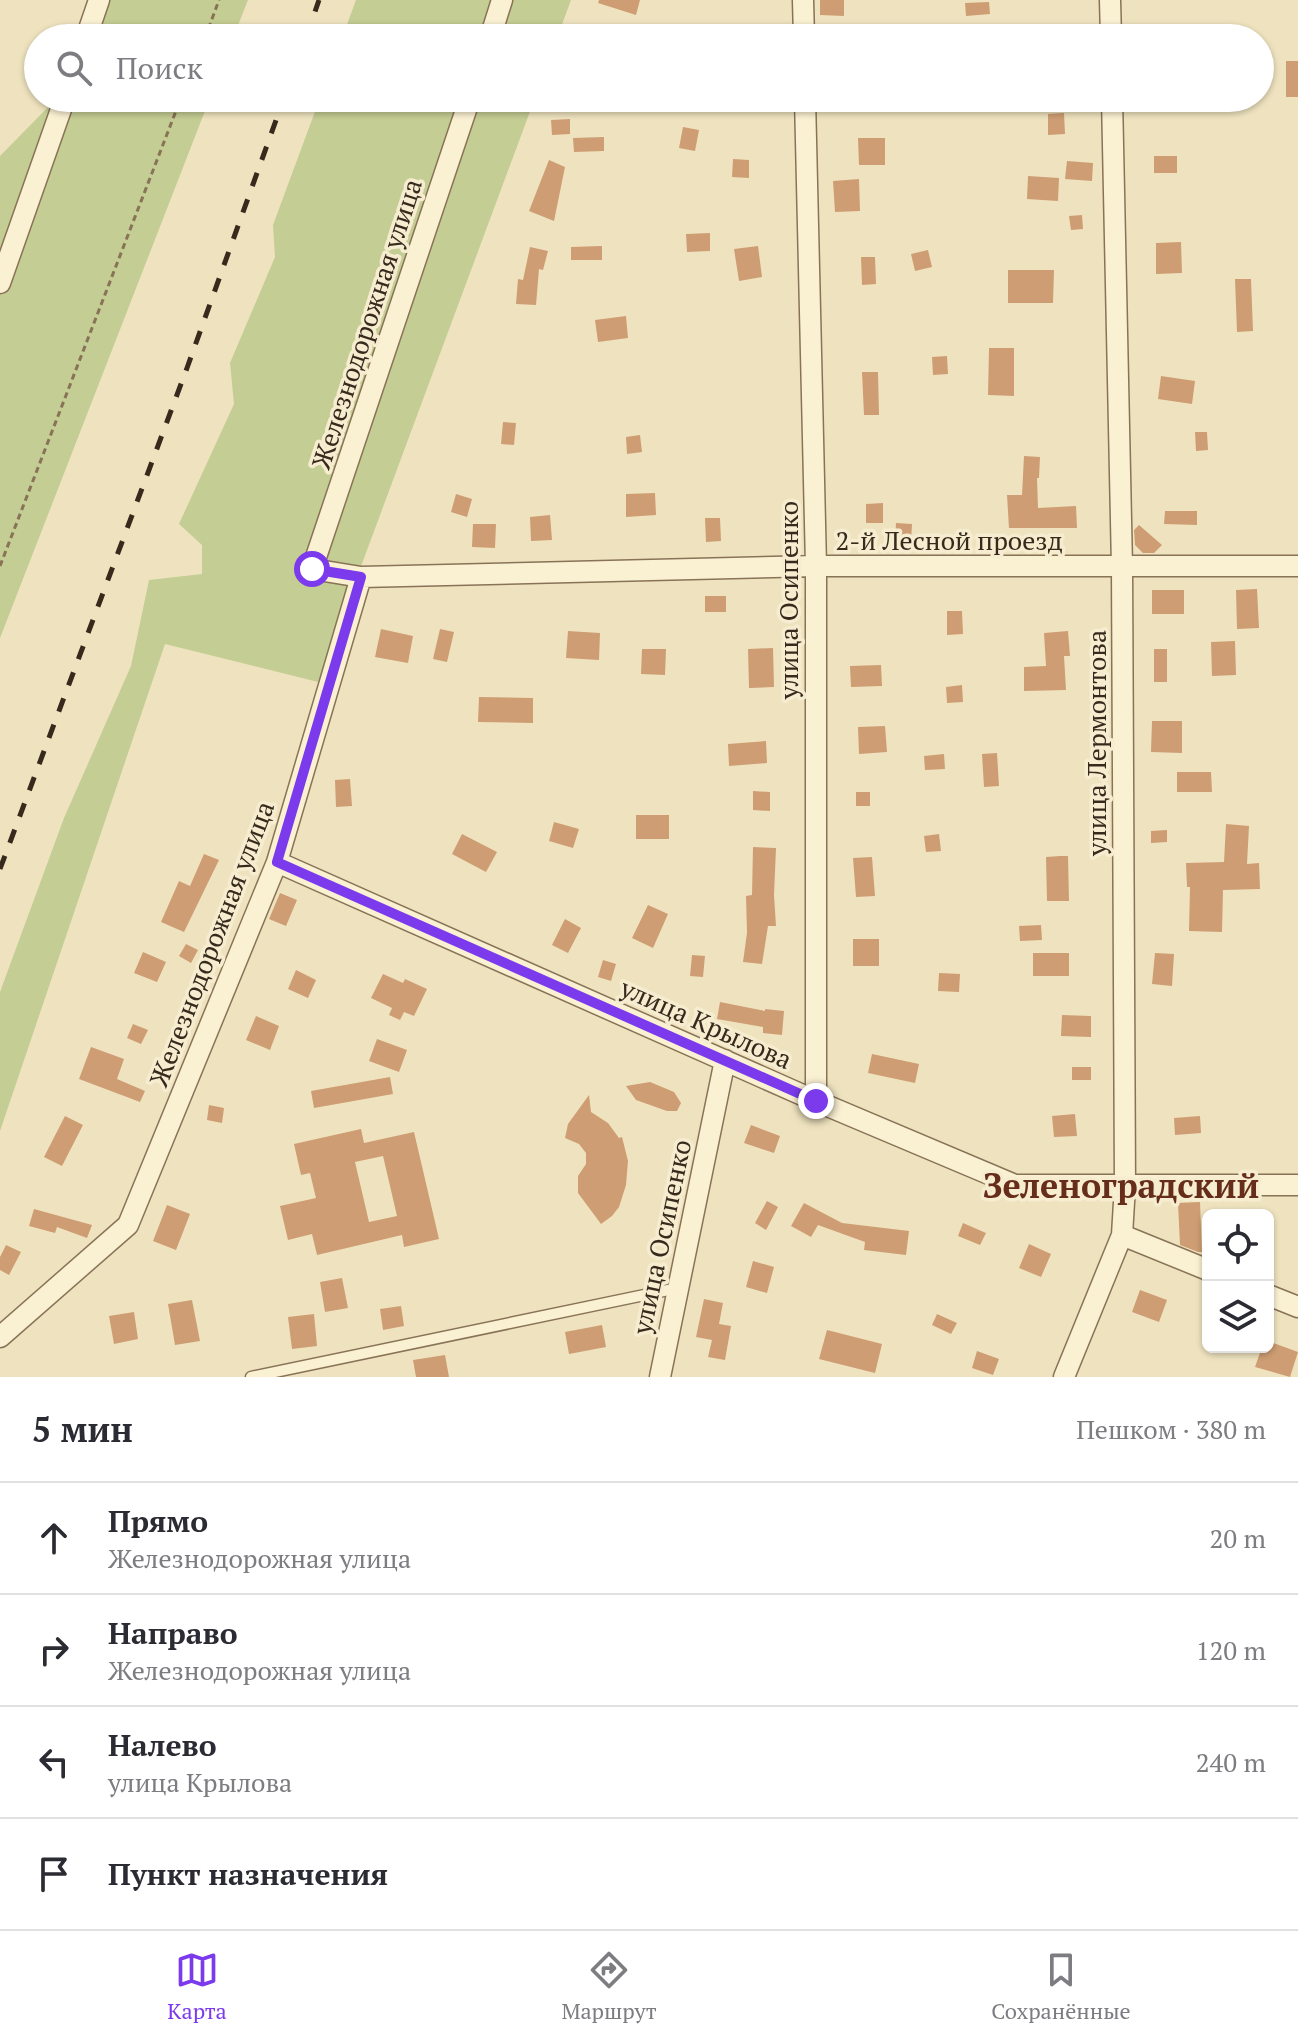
<!DOCTYPE html>
<html lang="ru">
<meta charset="utf-8">
<style>
:root{--surface:#fff;--page:#f7f7f7;--text:#2b2b33;--muted:#7c7c81;--line:#e1e1e2;--accent:#7c3aed}
body{margin:0;font-family:"PT Serif",serif;background:var(--page);color:var(--text)}
.controls{position:absolute;right:24px;bottom:24px;display:grid;overflow:hidden;border-radius:12px;box-shadow:0 2px 6px #0004}
.controls button{width:72px;height:72px;display:grid;place-items:center;padding:0;border:0;border-bottom:2px solid var(--line);background:var(--surface);color:var(--text);font:40px sans-serif}
.stop{position:absolute;width:24px;height:24px;margin:-18px;border:6px solid #7c3aed;border-radius:50%;background:#fff}
.stop.end{background:#7c3aed;border-color:#fff;box-shadow:0 2px 8px #0008}
.list{margin:0;padding:0;list-style:none}
h2{display:flex;justify-content:space-between;align-items:center;height:104px;margin:0;padding:0 32px;font-size:34px}
h2 small{font-size:26px;font-weight:400;color:var(--muted)}
.list li{display:grid;grid-template-columns:52px 1fr auto;gap:24px;align-items:center;box-sizing:border-box;height:112px;padding:0 32px;border-top:2px solid var(--line)}
.list b{display:block;font-size:30px;white-space:nowrap}
.list p{margin:0;font-size:26px;white-space:nowrap;color:var(--muted)}
.list em{font-size:26px;font-style:normal;color:var(--muted)}
.icon{flex:none;width:44px;height:44px;fill:none;stroke:currentColor;stroke-width:2;stroke-linecap:round;stroke-linejoin:round}
.map{position:relative;flex:none;width:1298px;height:1377px;overflow:hidden}
.search{position:absolute;background:var(--surface);box-shadow:0 2px 6px #0004;left:24px;right:24px;top:24px;height:88px;display:flex;align-items:center;gap:20px;box-sizing:border-box;padding:0 28px;border-radius:44px;color:var(--muted);font-size:30px}
.sheet{height:552px;background:var(--surface)}
nav{display:flex;justify-content:space-around;align-items:center;box-sizing:border-box;height:112px;border-top:2px solid var(--line);background:var(--surface);font-size:22px;color:var(--muted)}
nav a{display:grid;justify-items:center;gap:4px}
nav .on{color:var(--accent)}
.map>svg:first-child{display:block}
.green{fill:#c4cd93}
.building{fill:#ce9d73;fill-rule:evenodd}
.lines{fill:none;stroke-linecap:round;stroke-linejoin:round}
.lane-casing{stroke:#887357;stroke-width:13}
.street-casing{stroke:#887357;stroke-width:23}
.path{stroke:#887357;stroke-width:3;stroke-dasharray:6 4;stroke-linecap:butt}
.lane{stroke:#faf0d2;stroke-width:10}
.street{stroke:#faf0d2;stroke-width:20}
.rail{stroke:#372a1c;stroke-width:5;stroke-dasharray:14 14;stroke-linecap:butt}
.route{stroke:#7c3aed;stroke-width:10}
.labels{text-anchor:middle;stroke-width:7;stroke-linejoin:round;paint-order:stroke}
.street-label{font-size:26px;fill:#372a1c;stroke:#f6eccf}
.district-label{font-size:34px;font-weight:bold;fill:#652d1a;stroke:#f6eccf}
</style>
<div class="map">
<svg width="1298" height="1377" viewBox="0 0 1298 1377">
<rect width="100%" height="100%" fill="#efe3bf"/>
<!-- green -->
<path class="green" d="M 97,0 L 248,0 L 233,38 L 83,38 Z
M 356,0 L 571,0 L 557,38 L 342,38 Z
M 57,98 L 210,98 L 0,638 L 0,156 Z
M 320,98 L 535,98 L 318,682 L 165,644 L 0,1131 L 0,992 L 64,818 L 131,666 L 149,580 L 202,574 L 202,545 L 179,524 L 234,404 L 230,363 L 275,257 L 273,225 Z"/>
<!-- building -->
<path class="building" d="M 599,0 L 640,0 L 636,15 L 598,3 Z
M 820,0 L 844,0 L 844,16 L 820,15 Z
M 989,2 L 990,14 L 966,16 L 965,3 Z
M 1286,61 L 1298,61 L 1298,97 L 1286,97 Z
M 923,98 L 940,98 L 941,110 L 923,111 Z
M 1064,113 L 1065,134 L 1048,135 L 1048,114 Z
M 570,119 L 570,134 L 552,135 L 551,120 Z
M 683,127 L 699,130 L 695,151 L 679,148 Z
M 604,137 L 604,151 L 574,152 L 573,138 Z
M 858,138 L 885,138 L 885,165 L 859,165 Z
M 1154,156 L 1177,156 L 1177,173 L 1154,173 Z
M 733,159 L 749,160 L 749,178 L 732,177 Z
M 549,160 L 565,167 L 554,221 L 529,211 Z
M 1067,161 L 1093,163 L 1092,181 L 1065,179 Z
M 1028,176 L 1059,178 L 1058,201 L 1027,199 Z
M 859,179 L 860,211 L 835,212 L 833,181 Z
M 1082,215 L 1083,229 L 1071,230 L 1069,216 Z
M 710,233 L 710,251 L 687,252 L 686,234 Z
M 1181,242 L 1182,273 L 1156,274 L 1156,243 Z
M 602,246 L 602,260 L 571,260 L 571,247 Z
M 758,246 L 762,277 L 739,281 L 734,249 Z
M 530,247 L 548,251 L 543,270 L 539,269 L 536,305 L 516,304 L 518,279 L 523,280 Z
M 928,250 L 932,267 L 915,271 L 911,254 Z
M 861,257 L 875,257 L 876,284 L 862,285 Z
M 1008,270 L 1054,270 L 1053,303 L 1008,303 Z
M 1235,279 L 1251,279 L 1253,331 L 1237,332 Z
M 626,316 L 628,338 L 598,342 L 595,320 Z
M 989,348 L 1014,348 L 1014,396 L 988,395 Z
M 947,356 L 948,374 L 933,375 L 932,357 Z
M 862,372 L 878,372 L 879,415 L 864,415 Z
M 1161,376 L 1195,381 L 1192,404 L 1158,399 Z
M 503,422 L 516,423 L 514,445 L 501,444 Z
M 1195,432 L 1207,432 L 1208,450 L 1196,451 Z
M 640,435 L 642,452 L 627,454 L 626,437 Z
M 1024,456 L 1040,457 L 1039,478 L 1037,478 L 1038,508 L 1076,506 L 1077,528 L 1009,528 L 1007,495 L 1022,495 Z
M 655,493 L 656,515 L 626,517 L 626,494 Z
M 456,494 L 472,499 L 467,517 L 451,512 Z
M 883,503 L 883,523 L 866,523 L 866,504 Z
M 1165,511 L 1197,511 L 1197,525 L 1164,524 Z
M 550,515 L 552,540 L 531,541 L 530,517 Z
M 705,518 L 720,518 L 721,541 L 706,542 Z
M 896,523 L 912,524 L 911,542 L 895,541 Z
M 473,524 L 496,524 L 495,548 L 472,547 Z
M 1139,525 L 1162,545 L 1154,553 L 1143,553 L 1135,545 L 1134,530 Z
M 1257,589 L 1259,628 L 1237,629 L 1236,590 Z
M 1152,590 L 1184,590 L 1184,614 L 1152,614 Z
M 705,596 L 726,596 L 726,612 L 705,612 Z
M 947,611 L 962,611 L 963,634 L 947,635 Z
M 381,629 L 413,636 L 408,663 L 375,657 Z
M 440,629 L 454,632 L 447,662 L 433,659 Z
M 568,631 L 600,633 L 599,660 L 566,658 Z
M 1068,631 L 1070,656 L 1064,656 L 1066,690 L 1024,691 L 1024,667 L 1046,666 L 1044,633 Z
M 1235,641 L 1236,675 L 1212,676 L 1211,642 Z
M 773,648 L 774,687 L 749,688 L 748,649 Z
M 642,649 L 666,649 L 665,675 L 641,674 Z
M 1154,649 L 1167,649 L 1167,682 L 1154,682 Z
M 881,665 L 882,686 L 851,687 L 850,666 Z
M 962,685 L 963,702 L 947,703 L 946,687 Z
M 479,697 L 533,698 L 533,723 L 478,722 Z
M 1152,721 L 1182,721 L 1182,753 L 1151,752 Z
M 885,726 L 887,752 L 859,754 L 858,727 Z
M 766,741 L 767,763 L 729,766 L 728,744 Z
M 997,753 L 999,786 L 984,787 L 982,754 Z
M 944,754 L 945,769 L 925,770 L 924,756 Z
M 1177,772 L 1211,772 L 1212,792 L 1177,792 Z
M 350,779 L 352,806 L 336,807 L 335,780 Z
M 753,791 L 770,792 L 770,811 L 753,810 Z
M 856,792 L 870,792 L 870,806 L 856,806 Z
M 636,815 L 669,815 L 669,839 L 636,839 Z
M 554,822 L 579,829 L 573,848 L 549,841 Z
M 1226,824 L 1249,826 L 1247,864 L 1259,863 L 1260,889 L 1223,890 L 1222,932 L 1189,931 L 1190,887 L 1187,887 L 1186,863 L 1224,862 Z
M 1167,830 L 1167,842 L 1151,843 L 1151,831 Z
M 462,834 L 497,852 L 486,872 L 452,854 Z
M 939,834 L 941,851 L 926,852 L 924,836 Z
M 753,847 L 776,848 L 774,895 L 776,926 L 768,926 L 762,964 L 743,962 L 747,933 L 746,896 L 752,895 Z
M 204,854 L 219,860 L 184,932 L 161,922 L 179,881 L 190,886 Z
M 1060,856 L 1068,856 L 1069,901 L 1047,901 L 1046,857 Z
M 872,857 L 875,896 L 856,897 L 853,858 Z
M 280,893 L 297,900 L 286,926 L 269,919 Z
M 648,905 L 668,914 L 653,948 L 632,938 Z
M 565,919 L 581,928 L 568,953 L 552,945 Z
M 1041,925 L 1042,940 L 1020,941 L 1019,926 Z
M 853,939 L 879,939 L 879,966 L 853,966 Z
M 186,944 L 198,950 L 191,963 L 179,956 Z
M 143,952 L 166,962 L 157,982 L 134,973 Z
M 1033,953 L 1069,953 L 1069,976 L 1033,976 Z
M 1155,953 L 1174,954 L 1172,986 L 1152,984 Z
M 692,955 L 705,956 L 703,977 L 690,976 Z
M 603,960 L 616,964 L 611,981 L 598,977 Z
M 296,970 L 316,980 L 308,998 L 288,989 Z
M 939,973 L 960,974 L 959,992 L 938,991 Z
M 383,974 L 403,983 L 405,979 L 427,989 L 414,1016 L 404,1012 L 400,1020 L 389,1015 L 392,1008 L 371,998 Z
M 720,1002 L 765,1011 L 765,1009 L 784,1011 L 782,1035 L 763,1033 L 763,1027 L 717,1019 Z
M 1062,1015 L 1091,1016 L 1091,1037 L 1061,1036 Z
M 256,1016 L 279,1026 L 270,1050 L 246,1040 Z
M 133,1024 L 148,1030 L 141,1044 L 127,1038 Z
M 377,1039 L 407,1050 L 399,1072 L 369,1061 Z
M 91,1047 L 124,1059 L 117,1079 L 145,1091 L 140,1102 L 79,1079 Z
M 872,1054 L 919,1064 L 915,1083 L 868,1073 Z
M 1072,1067 L 1091,1067 L 1091,1080 L 1072,1080 Z
M 390,1077 L 393,1094 L 314,1108 L 311,1091 Z
M 650,1082 L 674,1092 L 681,1103 L 677,1111 L 667,1111 L 636,1100 L 626,1086 Z
M 589,1095 L 591,1112 L 608,1123 L 619,1138 L 622,1137 L 628,1161 L 626,1185 L 619,1207 L 612,1216 L 601,1224 L 578,1193 L 578,1176 L 586,1164 L 586,1153 L 579,1144 L 565,1138 L 568,1124 Z
M 209,1105 L 224,1108 L 222,1123 L 207,1120 Z
M 1075,1114 L 1077,1136 L 1054,1137 L 1052,1116 Z
M 65,1116 L 83,1125 L 62,1166 L 44,1157 Z
M 1200,1116 L 1201,1133 L 1175,1135 L 1174,1118 Z
M 751,1125 L 780,1136 L 774,1153 L 744,1143 Z
M 361,1129 L 364,1143 L 414,1132 L 439,1239 L 404,1247 L 402,1235 L 317,1255 L 312,1234 L 288,1240 L 280,1206 L 316,1198 L 310,1173 L 301,1175 L 294,1144 ZM 383,1156 L 397,1216 L 369,1222 L 355,1162 Z
M 767,1201 L 778,1207 L 766,1230 L 755,1223 Z
M 1200,1202 L 1202,1252 L 1198,1252 L 1180,1245 L 1178,1203 Z
M 804,1203 L 842,1223 L 909,1231 L 906,1255 L 864,1250 L 865,1242 L 818,1225 L 811,1237 L 791,1226 Z
M 167,1205 L 190,1214 L 176,1250 L 153,1241 Z
M 34,1209 L 92,1225 L 87,1238 L 57,1227 L 55,1233 L 29,1226 Z
M 963,1223 L 986,1233 L 980,1245 L 958,1236 Z
M 1029,1244 L 1051,1254 L 1041,1277 L 1019,1268 Z
M 6,1245 L 21,1252 L 9,1275 L 0,1270 L 0,1257 Z
M 753,1261 L 774,1267 L 767,1293 L 746,1287 Z
M 342,1278 L 348,1308 L 325,1312 L 320,1282 Z
M 1140,1290 L 1167,1300 L 1159,1322 L 1132,1312 Z
M 704,1299 L 723,1303 L 719,1324 L 731,1326 L 725,1360 L 708,1357 L 712,1340 L 696,1337 Z
M 192,1300 L 200,1341 L 175,1345 L 168,1304 Z
M 401,1306 L 404,1326 L 383,1330 L 380,1309 Z
M 134,1312 L 138,1339 L 114,1344 L 109,1316 Z
M 314,1314 L 317,1346 L 292,1349 L 288,1317 Z
M 937,1314 L 957,1323 L 951,1334 L 932,1325 Z
M 602,1325 L 606,1347 L 569,1354 L 565,1332 Z
M 827,1330 L 882,1344 L 875,1373 L 819,1359 Z
M 1268,1341 L 1298,1352 L 1290,1377 L 1255,1367 L 1262,1347 L 1268,1347 Z
M 977,1351 L 999,1359 L 993,1375 L 972,1368 Z
M 445,1355 L 449,1377 L 416,1377 L 413,1360 Z"/>
<g class="lines">
<!-- lane casing -->
<g class="lane-casing">
<path id="lane" d="M 251,1377 L 678,1288"/>
</g>
<!-- street casing -->
<g class="street-casing">
<path id="street" d="M 803,0 L 804,38
M 1110,0 L 1111,38
M 86,38 L 99,0
M 490,38 L 502,0
M 805,98 L 816,566 L 816,1101
M 0,283 L 65,98
M 361,577 L 816,566 L 1298,566
M 277,862 L 816,1101 L 1015,1185 L 1298,1185
M 1122,1235 L 1208,1270
M 1268,1295 L 1298,1307
M 0,1337 L 128,1225 L 277,862 L 361,577 L 312,569 L 470,98
M 660,1377 L 725,1060
M 1064,1377 L 1122,1235 L 1125,1186 L 1122,567 L 1112,98"/>
</g>
<!-- path -->
<path class="path" d="M 205,38 L 219,0
M 0,566 L 181,98"/>
<!-- lane -->
<use href="#lane" class="lane"/>
<!-- street -->
<use href="#street" class="street"/>
<!-- rail -->
<path class="rail" d="M 306,38 L 319,0
M 0,869 L 187,368 L 284,98"/>
</g>
<g class="lines">
<!-- route -->
<path class="route" d="M 312,569 L 361,577 L 277,862 L 816,1101"/>
</g>
<g class="labels">
<!-- street labels -->
<g class="street-label">
<text transform="translate(367 324) rotate(-72)" y="9">Железнодорожная улица</text>
<text x="949" y="550">2-й Лесной проезд</text>
<text transform="translate(789 600) rotate(-90)" y="9">улица Осипенко</text>
<text transform="translate(1097 743) rotate(-90)" y="9">улица Лермонтова</text>
<text transform="translate(212 944) rotate(-69)" y="9">Железнодорожная улица</text>
<text transform="translate(706 1024) rotate(24)" y="9">улица Крылова</text>
<text transform="translate(662 1237) rotate(-78)" y="9">улица Осипенко</text>
</g>
<!-- district labels -->
<g class="district-label">
<text x="1121" y="1198">Зеленоградский</text>
</g>
</g>
</svg>
<div class="controls">
<button><svg class="icon" aria-label="locate" viewBox="0 0 24 24"><circle cx="12" cy="12" r="6"/><path d="M12 2v4M12 18v4M2 12h4M18 12h4"/></svg></button>
<button><svg class="icon" aria-label="layers" viewBox="0 0 24 24"><path d="M12 4l9 5-9 5-9-5zM3 14l9 5 9-5"/></svg></button>
</div>
<div class="stop" style="left:312px;top:569px"></div>
<div class="stop end" style="left:816px;top:1101px"></div>
<div class="search"><svg class="icon" aria-label="search" viewBox="0 0 24 24"><circle cx="10" cy="10" r="6"/><path d="M15 15l6 6"/></svg>Поиск</div>
</div>
<section class="sheet">
<h2>5 мин<small>Пешком · 380 m</small></h2>
<ul class="list">
<li><svg class="icon" aria-label="ahead" viewBox="0 0 24 24"><path d="M12 20V5M6 11l6-6 6 6"/></svg><div><b>Прямо</b><p>Железнодорожная улица</p></div><em>20 m</em></li>
<li><svg class="icon" aria-label="right" viewBox="0 0 24 24"><path d="M7 20v-9h11M14 6l5 5-5 5"/></svg><div><b>Направо</b><p>Железнодорожная улица</p></div><em>120 m</em></li>
<li><svg class="icon" aria-label="left" viewBox="0 0 24 24"><path d="M17 20v-9H6M10 6l-5 5 5 5"/></svg><div><b>Налево</b><p>улица Крылова</p></div><em>240 m</em></li>
<li><svg class="icon" aria-label="arrive" viewBox="0 0 24 24"><path d="M6 21V4h12l-3 4 3 4H6"/></svg><div><b>Пункт назначения</b></div></li>
</ul>
</section>
<nav>
<a class="on"><svg class="icon" aria-label="map" viewBox="0 0 24 24"><path d="M3 6l6-2 6 2 6-2v14l-6 2-6-2-6 2zM9 4v14M15 6v14"/></svg>Карта</a>
<a><svg class="icon" aria-label="directions" viewBox="0 0 24 24"><path d="M12 3l9 9-9 9-9-9zM9 14v-3h6M13 9l2 2-2 2"/></svg>Маршрут</a>
<a><svg class="icon" aria-label="saved" viewBox="0 0 24 24"><path d="M7 4h10v16l-5-4-5 4z"/></svg>Сохранённые</a>
</nav>
